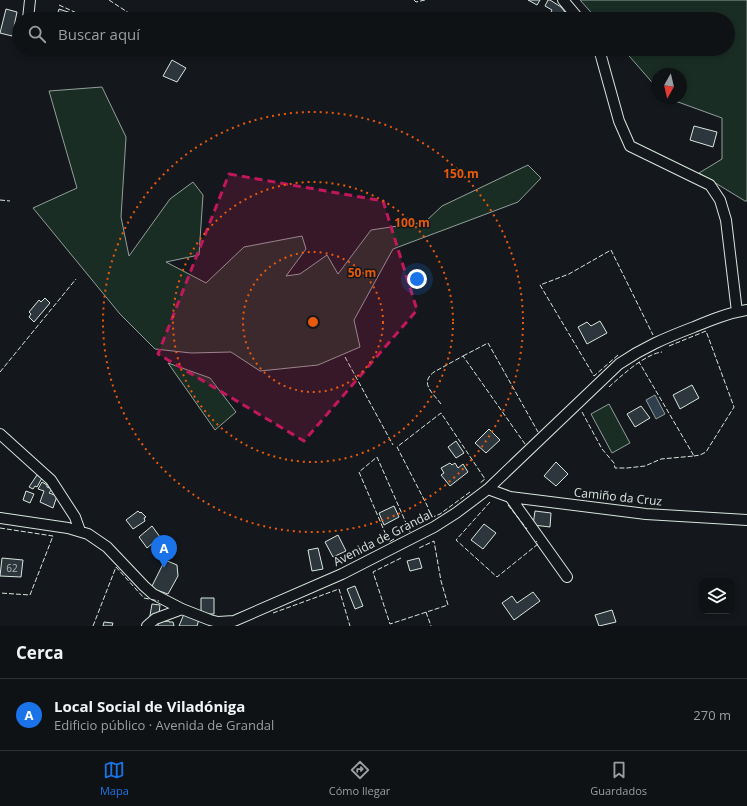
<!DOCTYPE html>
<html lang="es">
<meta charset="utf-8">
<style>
:root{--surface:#0f1215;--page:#1d2022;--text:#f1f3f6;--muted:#9b9ea0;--line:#2f3234;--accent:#1a73e8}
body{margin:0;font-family:"Open Sans",sans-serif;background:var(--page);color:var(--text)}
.controls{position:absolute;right:12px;bottom:12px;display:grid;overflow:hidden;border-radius:8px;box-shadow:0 2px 6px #0003}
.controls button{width:36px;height:36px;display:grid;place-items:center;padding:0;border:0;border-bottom:1px solid var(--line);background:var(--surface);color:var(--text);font:20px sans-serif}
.compass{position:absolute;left:651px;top:68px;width:36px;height:36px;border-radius:50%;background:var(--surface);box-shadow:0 2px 6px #0003;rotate:188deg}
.you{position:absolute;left:417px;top:279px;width:14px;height:14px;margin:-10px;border:3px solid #fff;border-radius:50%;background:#1a73e8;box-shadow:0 0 0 6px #1a73e833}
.badge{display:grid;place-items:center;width:26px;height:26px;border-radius:50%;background:var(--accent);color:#fff;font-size:13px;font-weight:700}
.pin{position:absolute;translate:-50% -33px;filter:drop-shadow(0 1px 2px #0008)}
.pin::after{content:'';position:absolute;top:21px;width:14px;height:12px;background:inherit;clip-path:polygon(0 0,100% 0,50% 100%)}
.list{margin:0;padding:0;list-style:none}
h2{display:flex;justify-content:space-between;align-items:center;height:52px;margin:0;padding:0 16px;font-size:17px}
h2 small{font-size:13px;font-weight:400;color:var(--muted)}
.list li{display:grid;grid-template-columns:26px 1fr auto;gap:12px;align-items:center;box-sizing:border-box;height:72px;padding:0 16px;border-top:1px solid var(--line)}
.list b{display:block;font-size:15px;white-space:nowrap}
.list p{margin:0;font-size:13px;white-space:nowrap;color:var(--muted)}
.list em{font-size:13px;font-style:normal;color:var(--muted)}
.icon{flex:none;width:22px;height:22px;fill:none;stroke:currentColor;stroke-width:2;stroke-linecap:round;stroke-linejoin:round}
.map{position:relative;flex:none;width:747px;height:626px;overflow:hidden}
.search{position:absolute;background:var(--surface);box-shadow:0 2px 6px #0003;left:12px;right:12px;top:12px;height:44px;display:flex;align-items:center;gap:10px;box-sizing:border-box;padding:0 14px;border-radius:22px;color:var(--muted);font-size:15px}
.sheet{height:124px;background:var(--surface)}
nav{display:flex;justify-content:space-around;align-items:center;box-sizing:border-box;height:56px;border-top:1px solid var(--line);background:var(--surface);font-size:11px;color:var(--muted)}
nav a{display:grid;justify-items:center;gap:2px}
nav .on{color:var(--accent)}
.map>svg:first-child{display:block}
.green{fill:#1a2d24;stroke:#939e99}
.water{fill:#2f3f4d;stroke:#939e99}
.building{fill:#2c363c;stroke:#d8e6dc}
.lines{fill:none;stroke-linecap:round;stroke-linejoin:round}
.minor-casing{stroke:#d8e6dc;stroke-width:12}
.minor{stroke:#14181c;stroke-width:10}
.fence{stroke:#d8e6dc;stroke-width:1;stroke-dasharray:5 2;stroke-linecap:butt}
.marked{fill:#c2185b;fill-opacity:0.2;stroke:#c2185b;stroke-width:3;stroke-dasharray:8 5;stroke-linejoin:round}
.ring{fill:none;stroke:#e8590c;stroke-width:2;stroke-dasharray:2 4}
.labels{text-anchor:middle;stroke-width:3;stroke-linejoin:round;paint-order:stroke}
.number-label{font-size:10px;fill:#adbab4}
.street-label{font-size:12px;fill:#d8e6dc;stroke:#14181c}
.centre{fill:#e8590c;stroke:#14181c;stroke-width:2}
.ring-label{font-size:12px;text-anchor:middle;font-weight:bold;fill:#e8590c;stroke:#14181c;stroke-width:3;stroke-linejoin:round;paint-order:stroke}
</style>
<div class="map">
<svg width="747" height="626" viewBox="0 0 747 626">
<rect width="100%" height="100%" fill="#14181c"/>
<!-- green -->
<path class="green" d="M 580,0 L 747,0 L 747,201 L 745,201 L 699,173 L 722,159 L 722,118 L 667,98 L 681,98 L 681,74 L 657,74 L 657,88 L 623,49 L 728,49 L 728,19 L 597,19 Z
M 102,87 L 126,137 L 121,217 L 129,256 L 170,199 L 193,182 L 203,195 L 199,255 L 166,262 L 206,283 L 244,247 L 302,236 L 306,249 L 286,276 L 300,274 L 327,255 L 338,274 L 371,230 L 425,222 L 442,206 L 528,165 L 541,178 L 518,202 L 393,249 L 354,320 L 360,347 L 318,365 L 260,371 L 231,352 L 191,353 L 155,349 L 120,314 L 33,208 L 77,188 L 49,91 Z
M 168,363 L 210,378 L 236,412 L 215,430 Z
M 609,404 L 630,443 L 612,453 L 591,414 Z"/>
<!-- water -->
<path class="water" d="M 655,395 L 665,414 L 656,419 L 646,400 Z"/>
<!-- building -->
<path class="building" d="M 528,0 L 540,0 L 537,5 Z
M 548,0 L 550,0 L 561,7 L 565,12 L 565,15 L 561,19 L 551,12 L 552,10 L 545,6 Z
M 6,9 L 17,12 L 12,36 L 0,33 Z
M 59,9 L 71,13 L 69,19 L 56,19 Z
M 551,12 L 561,19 L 549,19 Z
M 172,60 L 186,68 L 177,82 L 163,76 Z
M 694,126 L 717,132 L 713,147 L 690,140 Z
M 45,298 L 50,303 L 34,322 L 29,317 L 31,314 L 29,312 L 39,300 L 41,302 Z
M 600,321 L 607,333 L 587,344 L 578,327 L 587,322 L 591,326 Z
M 692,385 L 699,398 L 680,409 L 673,395 Z
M 641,406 L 650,418 L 635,427 L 627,414 Z
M 489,429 L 500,440 L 486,453 L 475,443 Z
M 456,441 L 464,453 L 456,458 L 448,447 Z
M 556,462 L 568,474 L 556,486 L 544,476 Z
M 450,463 L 452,465 L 455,463 L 458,468 L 463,464 L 468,472 L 450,486 L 441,475 L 444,473 L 441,468 Z
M 37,475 L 42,478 L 37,487 L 35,486 L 33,489 L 29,487 Z
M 42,482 L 47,485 L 47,487 L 52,489 L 49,493 L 57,496 L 53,508 L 40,502 L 44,491 L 38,489 Z
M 26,491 L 34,494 L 30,503 L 23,500 Z
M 394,506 L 399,517 L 384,525 L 379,513 Z
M 138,511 L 140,513 L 141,512 L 146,517 L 144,518 L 145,521 L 133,529 L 126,520 Z
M 535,511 L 551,513 L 550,527 L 533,525 Z
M 484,524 L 496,533 L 483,549 L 471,540 Z
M 152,526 L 160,537 L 147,548 L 139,537 Z
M 338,535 L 346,551 L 333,557 L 325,542 Z
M 318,548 L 323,569 L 312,571 L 308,550 Z
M 2,558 L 23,560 L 21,577 L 0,576 Z
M 419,558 L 422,568 L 410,571 L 407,561 Z
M 165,560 L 177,565 L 178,576 L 168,594 L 151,588 Z
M 355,586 L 363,606 L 355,609 L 347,589 Z
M 533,592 L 540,601 L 514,620 L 502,603 L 512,596 L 517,603 Z
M 201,598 L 214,598 L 214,614 L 201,614 Z
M 152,604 L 160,605 L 159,614 L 149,621 Z
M 612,610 L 616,622 L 599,626 L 595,615 Z
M 184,614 L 199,619 L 197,626 L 179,626 Z
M 169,621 L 169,622 L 173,622 L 174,626 L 158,626 L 158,622 Z
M 104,622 L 113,623 L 112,626 L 103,626 Z"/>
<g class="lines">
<!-- minor casing -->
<g class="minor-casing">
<path id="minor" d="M 563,0 L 579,19
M 28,19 L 30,0
M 599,49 L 619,121 L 630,146 L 710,185 L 720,200 L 726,220 L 737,312
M 0,434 L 51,480 L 75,517 L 80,531
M 488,489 L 510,497 L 646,514 L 747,520
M 510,497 L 567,577
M 0,518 L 68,528 L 88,534 L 107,547 L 144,586 L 153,594 L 182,609 L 210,620 L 218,622 L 234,621 L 342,574 L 434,527 L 456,513 L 488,489 L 619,364 C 644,347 665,338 694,327 C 711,320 728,313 747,310
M 147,626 L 155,619 L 182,609"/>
</g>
<!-- minor -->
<use href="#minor" class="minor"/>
<!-- fence -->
<path class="fence" d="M 109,0 L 138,19
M 414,0 L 416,2 L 425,0
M 59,5 L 90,19
M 0,200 L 10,201
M 669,346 L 706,331 L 734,407 L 706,452 L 700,455 L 694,456
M 618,355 L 594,376 L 540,285 L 569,274 L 611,250 L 653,335
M 463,356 L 488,343 L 538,432
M 345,357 L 393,445
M 0,372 L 76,279
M 609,387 C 621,376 645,354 662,352
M 441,404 C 433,393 419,383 434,372 L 463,356 L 525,444
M 582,412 L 602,449 L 614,463 L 615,468 L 627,468 L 645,466 L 661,459 L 694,456 L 639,362
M 470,492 L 440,514 L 433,517 L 397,447 L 441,413 L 485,479 L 480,483
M 490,502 L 456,540 L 497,577 L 538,544 L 536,541
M 508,505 L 527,529
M 0,528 L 53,536 L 30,595 L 0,593
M 394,539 L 389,542 L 359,472 L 377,457 L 410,532
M 401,558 L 373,572 L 390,624 L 448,605 L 441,581 L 434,541 L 419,548
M 426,612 L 431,626
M 273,613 L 339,589 L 350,626
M 93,626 L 116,567 L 144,598 L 159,601"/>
</g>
<!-- marked area -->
<path class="marked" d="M 229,174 L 383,201 L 417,310 L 304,441 L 158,354 Z"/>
<!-- distance rings -->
<g class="ring">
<circle cx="313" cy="322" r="70"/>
<circle cx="313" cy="322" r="140"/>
<circle cx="313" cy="322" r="210"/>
</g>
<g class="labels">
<!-- number labels -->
<g class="number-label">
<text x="12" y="572">62</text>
</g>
<!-- street labels -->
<g class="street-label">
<text transform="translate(618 497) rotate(6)" y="4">Camiño da Cruz</text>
<text transform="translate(383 538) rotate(-27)" y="4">Avenida de Grandal</text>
</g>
</g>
<circle cx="313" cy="322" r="6" class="centre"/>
<g class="ring-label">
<text x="461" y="178">150 m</text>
<text x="412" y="227">100 m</text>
<text x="362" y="277">50 m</text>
</g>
</svg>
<div class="controls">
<button><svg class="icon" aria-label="layers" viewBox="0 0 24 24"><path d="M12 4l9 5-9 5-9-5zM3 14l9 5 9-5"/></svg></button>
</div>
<svg class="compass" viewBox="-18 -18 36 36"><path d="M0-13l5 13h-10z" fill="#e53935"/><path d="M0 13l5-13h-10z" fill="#9b9ea0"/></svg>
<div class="you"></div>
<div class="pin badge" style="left:164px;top:568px">A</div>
<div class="search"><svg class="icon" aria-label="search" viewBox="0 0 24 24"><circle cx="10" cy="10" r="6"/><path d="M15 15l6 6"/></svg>Buscar aquí</div>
</div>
<section class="sheet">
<h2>Cerca<small></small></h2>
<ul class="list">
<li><span class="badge">A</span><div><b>Local Social de Viladóniga</b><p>Edificio público · Avenida de Grandal</p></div><em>270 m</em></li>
</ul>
</section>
<nav>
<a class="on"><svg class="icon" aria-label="map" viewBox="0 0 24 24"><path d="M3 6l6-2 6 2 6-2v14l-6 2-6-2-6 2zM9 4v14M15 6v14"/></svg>Mapa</a>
<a><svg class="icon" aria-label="directions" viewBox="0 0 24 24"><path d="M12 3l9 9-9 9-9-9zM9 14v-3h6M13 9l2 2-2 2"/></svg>Cómo llegar</a>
<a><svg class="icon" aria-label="saved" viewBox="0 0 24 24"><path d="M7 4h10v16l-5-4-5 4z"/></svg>Guardados</a>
</nav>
